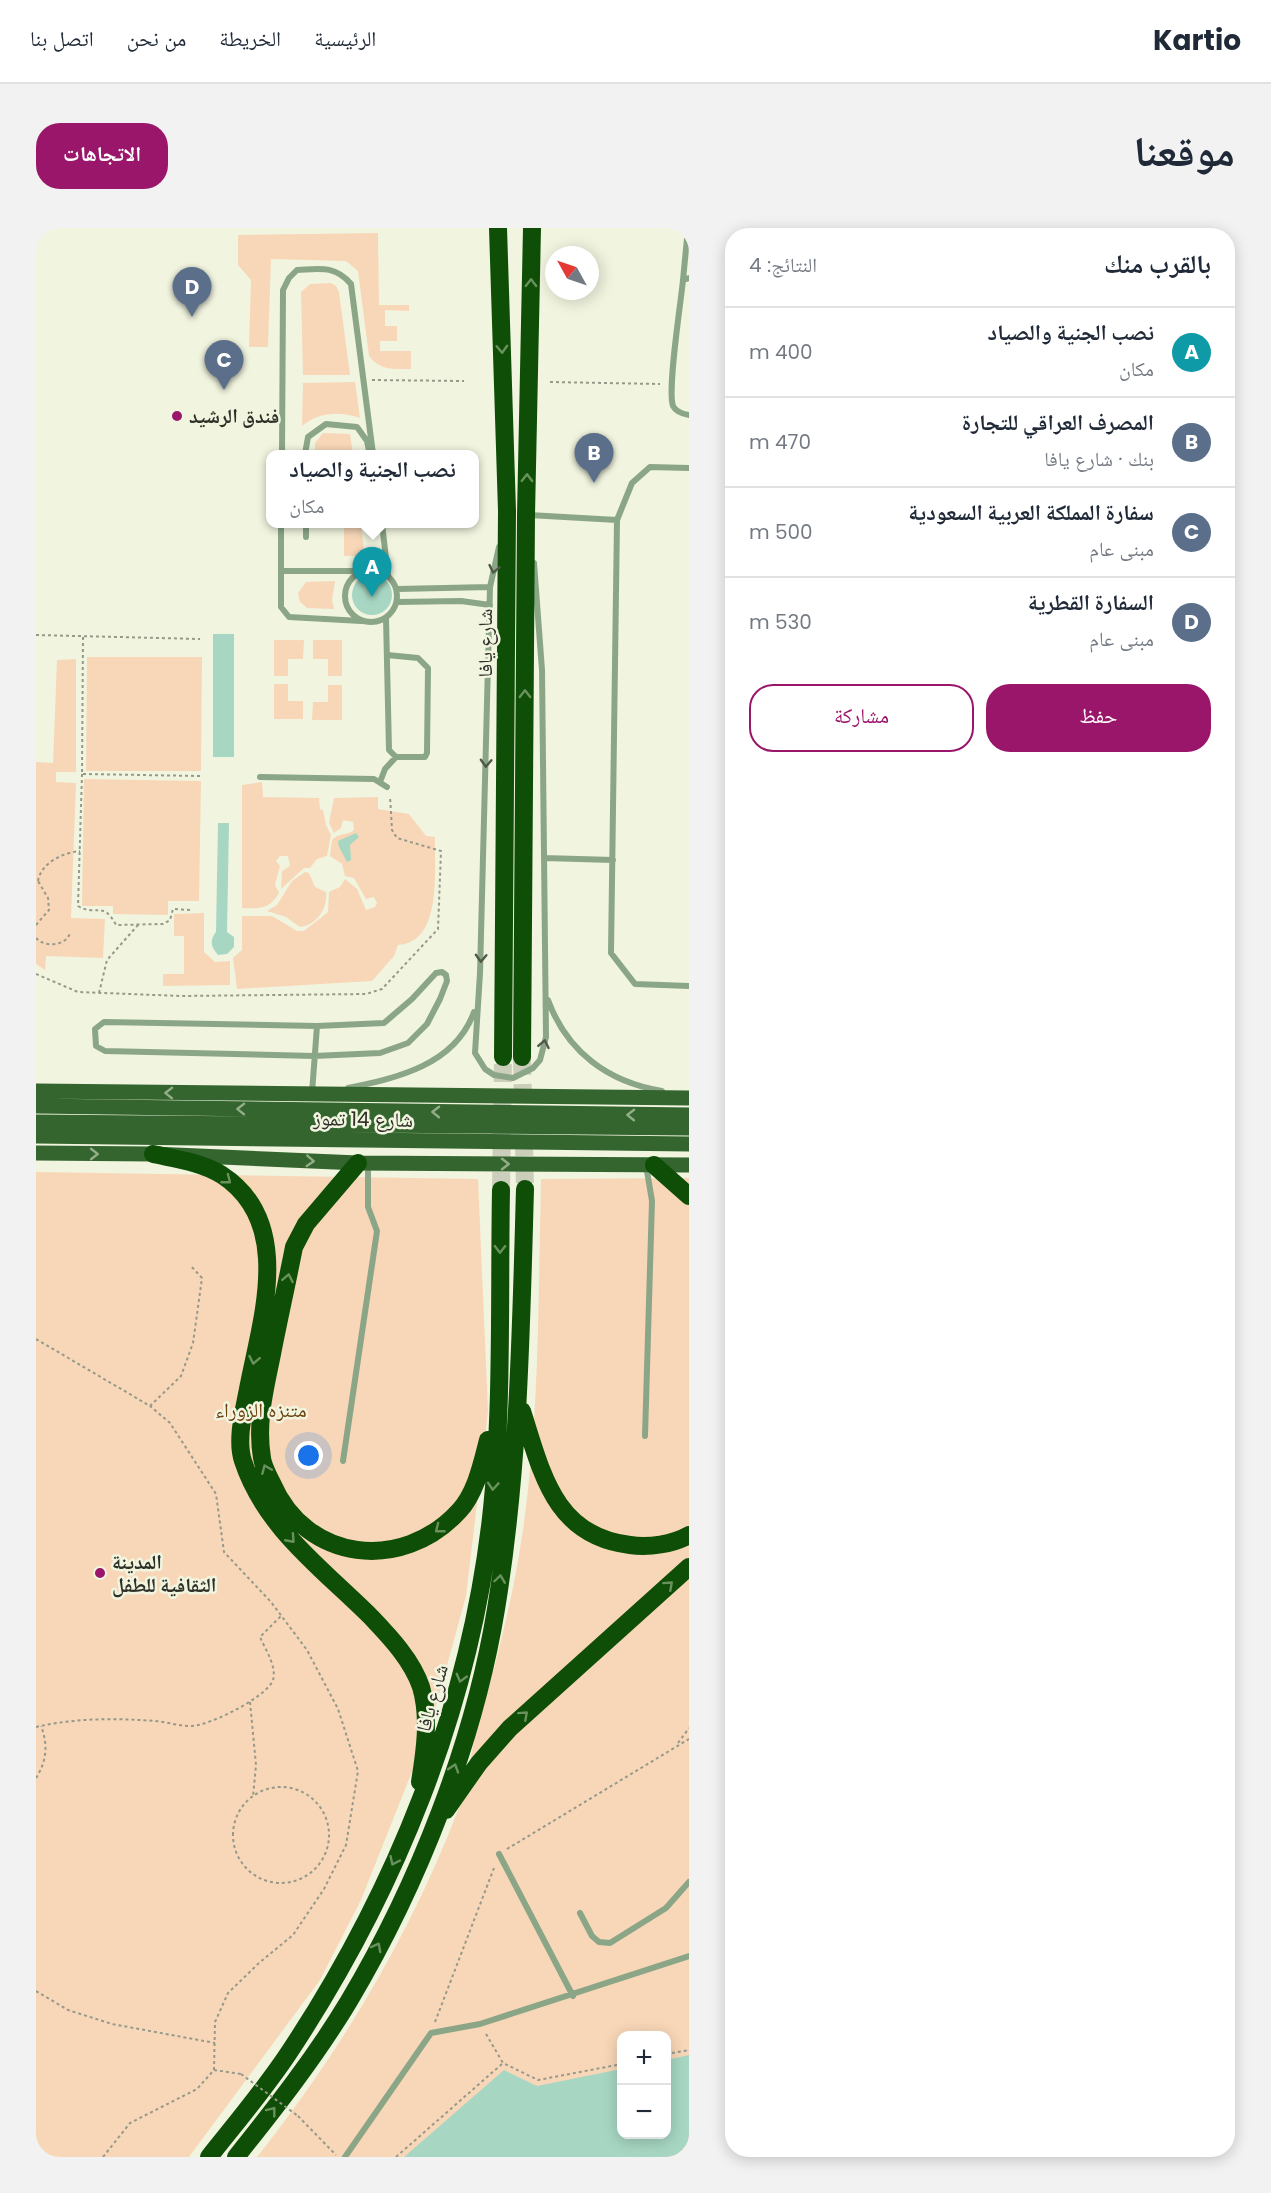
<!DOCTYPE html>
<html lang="ar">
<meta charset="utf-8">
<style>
:root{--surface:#fff;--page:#f2f2f3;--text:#1f2937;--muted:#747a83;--line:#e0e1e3;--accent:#9a166a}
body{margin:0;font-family:Poppins,"Noto Naskh Arabic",sans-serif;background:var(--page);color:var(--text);direction:rtl}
.controls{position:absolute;right:18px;bottom:18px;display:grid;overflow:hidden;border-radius:12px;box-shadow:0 3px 15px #0003}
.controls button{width:54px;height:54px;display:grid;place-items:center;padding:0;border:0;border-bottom:2px solid var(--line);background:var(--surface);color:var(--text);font:30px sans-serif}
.compass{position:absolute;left:509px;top:18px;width:54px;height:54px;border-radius:50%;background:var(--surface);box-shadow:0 3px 15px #0003;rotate:310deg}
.you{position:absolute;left:273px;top:1228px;width:21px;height:21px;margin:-15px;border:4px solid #fff;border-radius:50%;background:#1a73e8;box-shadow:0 0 0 9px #1a73e833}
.badge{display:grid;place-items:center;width:39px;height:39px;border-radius:50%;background:var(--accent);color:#fff;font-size:20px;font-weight:700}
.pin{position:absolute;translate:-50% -50px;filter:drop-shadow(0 2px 3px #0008)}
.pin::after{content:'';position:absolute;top:32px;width:21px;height:18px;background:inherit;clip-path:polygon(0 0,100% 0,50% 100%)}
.popup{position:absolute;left:230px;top:222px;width:213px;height:78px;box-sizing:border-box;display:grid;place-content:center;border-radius:12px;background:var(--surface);filter:drop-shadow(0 2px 4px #0005);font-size:20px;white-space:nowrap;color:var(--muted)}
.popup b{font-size:22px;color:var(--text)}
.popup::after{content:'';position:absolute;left:50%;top:100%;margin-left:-12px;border:12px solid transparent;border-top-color:var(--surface)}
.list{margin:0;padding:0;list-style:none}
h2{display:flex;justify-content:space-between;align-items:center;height:78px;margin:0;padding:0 24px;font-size:26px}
h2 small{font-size:20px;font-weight:400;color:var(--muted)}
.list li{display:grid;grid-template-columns:39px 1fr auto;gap:18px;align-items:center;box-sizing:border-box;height:90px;padding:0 24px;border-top:2px solid var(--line)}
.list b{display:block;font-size:22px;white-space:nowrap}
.list p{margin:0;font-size:20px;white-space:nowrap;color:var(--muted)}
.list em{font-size:20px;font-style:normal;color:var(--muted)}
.actions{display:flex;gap:12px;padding:18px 24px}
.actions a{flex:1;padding:14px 0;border:2px solid var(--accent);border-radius:24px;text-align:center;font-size:21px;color:var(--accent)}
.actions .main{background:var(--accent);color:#fff}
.map{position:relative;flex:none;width:653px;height:1929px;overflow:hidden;direction:ltr;border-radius:24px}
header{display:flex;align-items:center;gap:36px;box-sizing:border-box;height:84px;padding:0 30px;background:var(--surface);border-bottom:2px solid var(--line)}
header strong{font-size:28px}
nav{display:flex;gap:33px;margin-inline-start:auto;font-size:21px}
.intro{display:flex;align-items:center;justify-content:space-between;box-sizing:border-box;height:144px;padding:0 36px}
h1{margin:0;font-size:42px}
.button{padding:15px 27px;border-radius:24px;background:var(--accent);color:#fff;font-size:21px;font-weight:700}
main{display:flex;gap:36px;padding:0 36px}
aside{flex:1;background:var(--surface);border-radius:24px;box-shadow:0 3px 15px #0003}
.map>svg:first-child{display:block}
.green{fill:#f8d7b8;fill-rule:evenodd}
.water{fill:#a7d7c3}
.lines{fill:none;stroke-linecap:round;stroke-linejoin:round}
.highway-tunnel{stroke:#caceba;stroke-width:18;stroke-dasharray:18 9;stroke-linecap:butt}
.path{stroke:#969989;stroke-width:2;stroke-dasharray:3 3;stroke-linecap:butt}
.lane{stroke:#8ba687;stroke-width:6}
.primary{stroke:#34652f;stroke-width:15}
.highway{stroke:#0e4e07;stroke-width:18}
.path-bridge{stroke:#969989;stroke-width:2;stroke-dasharray:3 3;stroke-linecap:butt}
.oneway{stroke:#69915d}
.oneway2{stroke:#4f5949}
.oneway3{stroke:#92ad87}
.poi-dot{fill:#9a166a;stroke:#f1f5df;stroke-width:2}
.labels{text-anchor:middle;stroke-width:5;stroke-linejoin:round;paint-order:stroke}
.poi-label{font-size:20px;font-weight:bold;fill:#2e3027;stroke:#f1f5df;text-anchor:start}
.street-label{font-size:20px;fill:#2e3027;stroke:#f1f5df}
.park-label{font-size:20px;fill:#6d410d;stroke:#f1f5df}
</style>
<header>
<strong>Kartio</strong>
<nav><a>الرئيسية</a><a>الخريطة</a><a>من نحن</a><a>اتصل بنا</a></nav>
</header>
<div class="intro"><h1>موقعنا</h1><a class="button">الاتجاهات</a></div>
<main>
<aside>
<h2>بالقرب منك<small>النتائج: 4</small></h2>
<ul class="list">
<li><span class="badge" style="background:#0f9aa8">A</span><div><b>نصب الجنية والصياد</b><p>مكان</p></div><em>400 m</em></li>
<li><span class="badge" style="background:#5c6f8a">B</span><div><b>المصرف العراقي للتجارة</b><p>بنك · شارع يافا</p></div><em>470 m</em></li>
<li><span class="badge" style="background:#5c6f8a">C</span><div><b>سفارة المملكة العربية السعودية</b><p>مبنى عام</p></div><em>500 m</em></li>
<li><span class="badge" style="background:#5c6f8a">D</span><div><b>السفارة القطرية</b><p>مبنى عام</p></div><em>530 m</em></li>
</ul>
<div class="actions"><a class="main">حفظ</a><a>مشاركة</a></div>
</aside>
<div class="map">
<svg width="653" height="1929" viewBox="0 0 653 1929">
<rect width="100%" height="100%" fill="#f1f5df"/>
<!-- green -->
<path class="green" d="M 342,5 L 343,77 L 373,77 L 373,83 L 349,82 L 349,98 L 361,98 L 361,113 L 344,113 L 344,123 L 375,123 L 375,141 C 358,141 344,143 333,128 L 322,43 L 310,33 L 235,31 L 232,119 L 213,119 L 215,52 L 202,37 L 202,7 Z
M 295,55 L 300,58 L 303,64 L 314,147 L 267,147 L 265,64 L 274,56 Z
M 319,154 L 324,190 C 303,183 283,184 266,198 L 267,155 Z
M 287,205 L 314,206 L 317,226 L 279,226 L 279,215 Z
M 308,296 L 325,296 L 328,324 L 326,328 L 308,328 Z
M 299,353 L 296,372 L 298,381 L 271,380 L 264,374 L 262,365 L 270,354 Z
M 238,412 L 268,412 L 267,431 L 252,431 L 252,448 L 238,448 Z
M 277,412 L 306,412 L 306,448 L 292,448 L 292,431 L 277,431 Z
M 51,429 L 166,429 L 165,543 L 50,543 Z
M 40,431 L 40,544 L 20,544 L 20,554 L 40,555 L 35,690 L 69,691 L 67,730 L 10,728 L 9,742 L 0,736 L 0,534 L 17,535 L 21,432 Z
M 238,456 L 252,456 L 252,473 L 267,473 L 267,491 L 238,491 Z
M 292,457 L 306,457 L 306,492 L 276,492 L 277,474 L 292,474 Z
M 48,551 L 165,553 L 163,673 L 132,673 L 132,687 L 77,686 L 77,678 L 46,678 Z
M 226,554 L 227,569 L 283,570 L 284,581 L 287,582 L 290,597 L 295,607 L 291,628 L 281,631 L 274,640 L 268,640 L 245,661 L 246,643 L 254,638 L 252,628 L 244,628 L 240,633 L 244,638 L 239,657 L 243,665 C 234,681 223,681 206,680 L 206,557 Z
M 342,569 L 342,581 L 373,586 L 390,608 L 399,609 C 398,642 407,714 362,717 L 358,728 L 336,753 L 201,761 L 197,730 L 206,722 L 206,688 L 236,688 L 261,703 L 268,703 L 292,684 L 293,664 L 304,659 L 309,651 L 321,661 L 330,682 L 339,679 L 341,675 L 338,669 L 330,671 L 318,650 L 309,648 L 306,636 L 294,628 L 296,612 C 303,604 311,608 318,602 L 317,594 L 307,592 L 305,600 L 298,605 L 293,595 L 298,570 Z
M 269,644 L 273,645 L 279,659 L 290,664 C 292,680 281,697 264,699 L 250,689 L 231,683 L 241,677 L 256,653 Z
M 168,685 L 168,724 L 179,734 L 194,733 L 194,757 L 127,758 L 127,746 L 148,746 L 148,708 L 138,708 L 138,686 Z
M 0,944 L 442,951 L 452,1183 L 430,1368 L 395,1496 L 325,1672 L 284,1752 L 153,1929 L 0,1929 Z
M 653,950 L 653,1929 L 221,1929 C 305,1823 376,1704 424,1577 C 433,1553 434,1525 441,1500 C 458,1443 473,1386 483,1327 C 504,1203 502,1076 505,951 ZM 586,1808 L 630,1808 L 630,1906 L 586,1906 Z"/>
<!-- water -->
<path class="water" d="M316 367a20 20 0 1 1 40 0a20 20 0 1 1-40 0Z
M 177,406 L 198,406 L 198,529 L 177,529 Z
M 182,595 L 193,595 L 191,704 L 198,709 L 198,719 L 191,726 L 182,727 C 175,719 173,713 180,704 Z
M 320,605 L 323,609 L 314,617 L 315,632 L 311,634 L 303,619 L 302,613 Z
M 653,1827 L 653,1929 L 368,1929 L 468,1842 L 501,1858 L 585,1841 L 586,1906 L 630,1906 L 631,1832 Z"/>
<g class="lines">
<!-- highway-tunnel -->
<path class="highway-tunnel" d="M 486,829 L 489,961
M 465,962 L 467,829"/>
<!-- path -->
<path class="path" d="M 336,152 L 428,153
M 514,154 L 624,156
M 0,407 L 164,411
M 47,409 L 46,546 L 165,548
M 46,546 L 42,678 C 60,689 67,672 80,697 L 127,696 L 134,692 L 137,681 L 154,682
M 2,653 C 5,635 26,625 44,623
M 0,697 L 13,682 L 12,670 L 2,653
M 0,710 C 9,720 30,718 34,705
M 0,746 L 42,764 L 145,768 L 330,766 L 346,761 L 402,701 L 405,623 L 361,610 L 356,602 L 354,568
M 63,765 L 71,732 L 102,697
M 0,1111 L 114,1178 L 145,1148 L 157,1115 L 166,1050 L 154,1037
M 214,1474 L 220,1537 L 217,1569
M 0,1499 C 39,1490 79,1490 119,1493 C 131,1494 143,1498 155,1498 C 173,1498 231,1469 237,1452 C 241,1438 229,1421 224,1409 L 245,1388
M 642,1515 L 653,1500
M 0,1550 C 11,1533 12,1516 5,1498
M197 1607a48 48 0 1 1 96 0a48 48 0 1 1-96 0Z
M 471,1621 L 653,1511
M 0,1763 L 32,1782 L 76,1796 L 179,1815
M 399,1794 L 458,1640
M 450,1806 L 467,1835 L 502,1852 L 586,1836
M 630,1826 L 653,1822
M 178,1842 L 205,1846
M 262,1888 L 300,1927
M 67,1929 L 94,1895 L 161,1861 L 178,1842 L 179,1794 L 192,1765 L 223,1735 L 257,1707 L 288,1661 L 310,1617 L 322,1543 L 302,1481 L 271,1422 L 235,1374 L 188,1324 L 180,1266 L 134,1195 L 114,1178
M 360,1929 L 467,1835"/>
<!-- lane -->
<path class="lane" d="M 653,50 L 647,52 C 645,74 631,162 637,178 C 640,184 647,186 653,187
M 647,52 L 652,0
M 246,226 L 247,62 L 253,50 L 261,42 C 284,41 299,37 315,56 L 337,226
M 269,226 L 272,209 L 290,196 L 321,199 L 331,213 L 333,223
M 493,287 L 581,292 L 596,255 L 614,239 L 653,240
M 581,292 L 575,725 L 599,756 L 653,758
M 245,296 L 245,379 L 253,389 L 325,393
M 270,296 L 270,309
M 346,296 L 352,347
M 463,319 L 454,359 L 444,745 L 439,825 L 449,841 L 458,847 L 477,850 L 497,840 L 504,832 L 510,809 L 506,442 L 498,335
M309 368a26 26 0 1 1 52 0a26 26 0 1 1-52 0Z
M 245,343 L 326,343
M 361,361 L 454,359
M 361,374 L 425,373 L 454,377
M 350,390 L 353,522 L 360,529 L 389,529 L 391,525 L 392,440 L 382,430 L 351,427
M 224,549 L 338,551 L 351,559
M 344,554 L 349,541 L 360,529
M 508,630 L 577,632
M 512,772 C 531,824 572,854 626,863
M 312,860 C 361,850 419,837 438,784
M 276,865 L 281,798 L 348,795 L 376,771 L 400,745 L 406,744 L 410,747 L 411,753 L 404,771 L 391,796 L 372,815 L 344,825 L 278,828 L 69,823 L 60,818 L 59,801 L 68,794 L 281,798
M 609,1208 L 616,973 L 610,937
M 307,1233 L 341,1003 L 332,979 L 332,935
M 463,1626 L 537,1768
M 544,1685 L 556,1708 L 563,1714 L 574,1715 L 630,1680 L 653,1654
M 309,1929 L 395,1805 L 444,1796 L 653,1728"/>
<!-- primary -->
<path class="primary" d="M 0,863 L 653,870
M 0,878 L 653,887
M 0,894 L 653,900
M 0,908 L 653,916
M 0,925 L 117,926 L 322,935 L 653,937"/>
<!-- highway -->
<path class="highway" d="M 462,0 L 471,283 L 467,829
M 486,829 L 490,287 L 496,0
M 117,926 C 140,931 165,934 186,947 C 259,995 225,1092 212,1161 C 208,1182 200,1212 207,1233 C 229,1300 287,1341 335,1389 C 354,1409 376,1432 385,1459 C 394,1489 389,1523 384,1554
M 322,935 L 270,996 L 258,1019 C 251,1055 243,1090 236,1126 C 229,1161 220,1194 226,1230 C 227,1238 232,1247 236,1255 C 270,1334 366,1345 423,1283 C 440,1265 446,1235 452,1212
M 618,937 L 653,968
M 486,1183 C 506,1245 518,1308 594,1317 C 613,1320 637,1316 653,1307
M 410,1582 L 443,1535 L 474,1500 L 653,1339
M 173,1929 C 200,1895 228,1862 252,1826 C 359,1665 433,1482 455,1290 C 467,1182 463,1071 465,962
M 200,1929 C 240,1879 280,1828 313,1773 C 382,1657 438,1515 460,1381 C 483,1242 485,1102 489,961"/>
<!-- path-bridge -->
<path class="path-bridge" d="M 205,1846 L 262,1888"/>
</g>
<!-- one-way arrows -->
<defs><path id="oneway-chevron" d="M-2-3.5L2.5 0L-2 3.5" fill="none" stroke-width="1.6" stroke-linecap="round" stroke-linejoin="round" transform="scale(1.5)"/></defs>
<g class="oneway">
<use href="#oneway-chevron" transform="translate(495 55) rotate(-89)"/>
<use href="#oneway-chevron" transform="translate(466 121) rotate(88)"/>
<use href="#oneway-chevron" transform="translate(491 250) rotate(-89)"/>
<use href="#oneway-chevron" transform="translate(489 466) rotate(-90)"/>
<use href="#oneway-chevron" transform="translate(191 952) rotate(38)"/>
<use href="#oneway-chevron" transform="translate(464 1021) rotate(91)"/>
<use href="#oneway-chevron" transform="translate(252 1050) rotate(-79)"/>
<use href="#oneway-chevron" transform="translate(218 1132) rotate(101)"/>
<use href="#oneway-chevron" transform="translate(230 1241) rotate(-113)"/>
<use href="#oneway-chevron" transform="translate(457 1258) rotate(94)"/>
<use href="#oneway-chevron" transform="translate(403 1301) rotate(142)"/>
<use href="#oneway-chevron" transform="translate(255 1311) rotate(48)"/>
<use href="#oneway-chevron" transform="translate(464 1351) rotate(-82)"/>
<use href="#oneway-chevron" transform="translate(633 1357) rotate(-42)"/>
<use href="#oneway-chevron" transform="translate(425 1450) rotate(105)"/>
<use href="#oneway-chevron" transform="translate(488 1487) rotate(-42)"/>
<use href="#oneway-chevron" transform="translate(418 1540) rotate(-72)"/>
<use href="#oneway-chevron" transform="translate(358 1633) rotate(115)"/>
<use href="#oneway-chevron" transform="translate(341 1719) rotate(-62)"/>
<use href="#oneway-chevron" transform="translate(236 1883) rotate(-52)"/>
</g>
<g class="oneway2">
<use href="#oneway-chevron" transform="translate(458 341) rotate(102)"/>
<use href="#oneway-chevron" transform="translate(450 535) rotate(92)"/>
<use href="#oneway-chevron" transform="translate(445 730) rotate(92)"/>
<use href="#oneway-chevron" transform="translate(508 816) rotate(-79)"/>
</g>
<g class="oneway3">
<use href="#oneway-chevron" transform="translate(133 865) rotate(-179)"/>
<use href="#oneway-chevron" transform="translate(205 881) rotate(-179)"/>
<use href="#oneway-chevron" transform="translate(400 884) rotate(-179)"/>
<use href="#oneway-chevron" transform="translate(595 887) rotate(-179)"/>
<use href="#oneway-chevron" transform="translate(58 926)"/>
<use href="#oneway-chevron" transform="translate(274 933) rotate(3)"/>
<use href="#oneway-chevron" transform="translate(469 936)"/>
</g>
<!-- markers -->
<g class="poi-dot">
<circle cx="141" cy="188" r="6"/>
<circle cx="64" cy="1345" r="6"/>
</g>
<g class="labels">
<!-- poi labels -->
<g class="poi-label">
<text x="153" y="195">فندق الرشيد</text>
<text x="76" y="1341">المدينة<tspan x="76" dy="23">الثقافية للطفل</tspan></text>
</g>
<!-- street labels -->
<g class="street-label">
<text transform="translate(449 415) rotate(-90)" y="7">شارع يافا</text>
<text transform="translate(327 891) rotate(1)" y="7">شارع 14 تموز</text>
<text transform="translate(396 1470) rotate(-74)" y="7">شارع يافا</text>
</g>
<!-- park labels -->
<g class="park-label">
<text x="225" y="1189">متنزه الزوراء</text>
</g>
</g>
</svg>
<div class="controls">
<button>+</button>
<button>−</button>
</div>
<svg class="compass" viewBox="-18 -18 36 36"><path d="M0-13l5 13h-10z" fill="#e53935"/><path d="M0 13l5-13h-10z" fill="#747a83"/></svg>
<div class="you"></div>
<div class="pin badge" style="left:336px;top:369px;background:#0f9aa8">A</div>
<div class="popup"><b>نصب الجنية والصياد</b>مكان</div>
<div class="pin badge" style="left:558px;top:255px;background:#5c6f8a">B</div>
<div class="pin badge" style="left:188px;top:162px;background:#5c6f8a">C</div>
<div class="pin badge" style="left:156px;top:89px;background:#5c6f8a">D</div>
</div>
</main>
